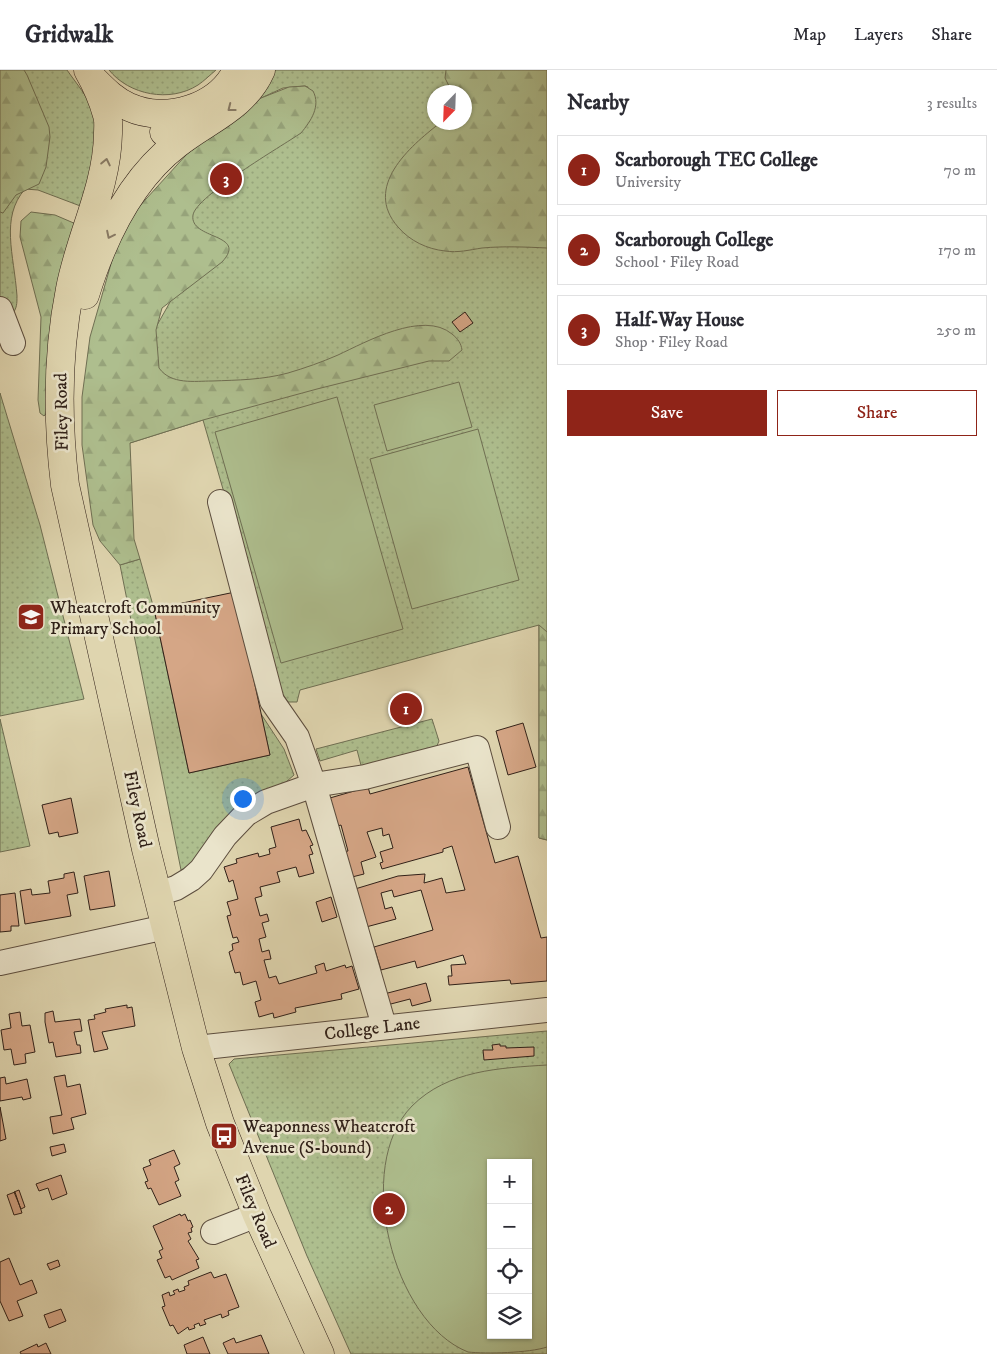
<!DOCTYPE html>
<meta charset="utf-8">
<style>
:root{--surface:#fff;--page:#f2f2f3;--text:#2b2b33;--muted:#7c7c81;--line:#e1e1e2;--accent:#8f2418}
body{margin:0;font-family:"IM FELL DW Pica",serif;background:var(--page);color:var(--text)}
.controls{position:absolute;right:15px;bottom:15px;display:grid;overflow:hidden;border-radius:0px;box-shadow:0 1px 4px #0004}
.controls button{width:45px;height:45px;display:grid;place-items:center;padding:0;border:0;border-bottom:1px solid var(--line);background:var(--surface);color:var(--text);font:25px sans-serif}
.compass{position:absolute;left:427px;top:15px;width:45px;height:45px;border-radius:50%;background:var(--surface);box-shadow:0 1px 4px #0004;rotate:203deg}
.you{position:absolute;left:242px;top:728px;width:18px;height:18px;margin:-12px;border:4px solid #fff;border-radius:50%;background:#1a73e8;box-shadow:0 0 0 8px #1a73e833}
.badge{display:grid;place-items:center;width:32px;height:32px;border-radius:50%;background:var(--accent);color:#fff;font-size:16px;font-weight:700}
.pin{position:absolute;translate:-50% -50%;border:2px solid #fff;box-shadow:0 1px 5px #0006}
.list{margin:0;padding:0;list-style:none}
h2{display:flex;justify-content:space-between;align-items:center;height:65px;margin:0;padding:0 20px;font-size:21px}
h2 small{font-size:16px;font-weight:400;color:var(--muted)}
.list li{display:grid;grid-template-columns:32px 1fr auto;gap:15px;align-items:center;box-sizing:border-box;height:70px;margin:0 10px 10px;padding:0 10px;border:1px solid var(--line);border-radius:0px}
.list b{display:block;font-size:19px;white-space:nowrap}
.list p{margin:0;font-size:16px;white-space:nowrap;color:var(--muted)}
.list em{font-size:16px;font-style:normal;color:var(--muted)}
.actions{display:flex;gap:10px;padding:15px 20px}
.actions a{flex:1;padding:11px 0;border:1px solid var(--accent);border-radius:0px;text-align:center;font-size:18px;color:var(--accent)}
.actions .main{background:var(--accent);color:#fff}
.icon{flex:none;width:28px;height:28px;fill:none;stroke:currentColor;stroke-width:2;stroke-linecap:round;stroke-linejoin:round}
.map{position:relative;flex:none;width:547px;height:1284px;overflow:hidden}
header{display:flex;align-items:center;gap:30px;box-sizing:border-box;height:70px;padding:0 25px;background:var(--surface);border-bottom:1px solid var(--line)}
header strong{font-size:24px}
nav{display:flex;gap:28px;margin-inline-start:auto;font-size:18px}
main{display:flex}
aside{flex:1;background:var(--surface)}
.map>svg:first-child{display:block}
.grass{fill:url(#grass-dots);stroke:#6f6f53;fill-rule:evenodd}
.forest{fill:url(#forest-firs);stroke:#6f6f53}
.garden{fill:#aebe8e;stroke:#6f6f53;fill-rule:evenodd}
.building{fill:#d5a686;stroke:#302018}
.lines{fill:none;stroke-linecap:round;stroke-linejoin:round}
.minor-casing{stroke:#5c4d3e;stroke-width:26}
.highway-casing{stroke:#302018;stroke-width:29}
.minor{stroke:#eae4cb;stroke-width:24}
.highway{stroke:#dfd5af;stroke-width:28}
.oneway{stroke:#887a64}
.labels{text-anchor:middle;stroke-width:5;stroke-linejoin:round;paint-order:stroke}
.street-label{font-size:18px;fill:#302018;stroke:#eae4cb}
.poi-label{font-size:18px;fill:#302018;stroke:#eae4cb;text-anchor:start}
</style>
<header>
<strong>Gridwalk</strong>
<nav><a>Map</a><a>Layers</a><a>Share</a></nav>
</header>
<main>
<div class="map">
<svg width="547" height="1284" viewBox="0 0 547 1284">
<defs>
<pattern id="grass-dots" width="8" height="8" patternUnits="userSpaceOnUse" patternTransform="scale(1.25)"><rect width="8" height="8" fill="#aebe8e"/><path d="M2 2h.1M6 6h.1" fill="none" stroke="#96a37a" stroke-width="1.8" stroke-linecap="round"/></pattern>
<pattern id="forest-firs" width="22" height="20" patternUnits="userSpaceOnUse" patternTransform="scale(1.25)"><rect width="22" height="20" fill="#aebe8e"/><path d="M5 1l3.5 6h-7zM16 11l3.5 6h-7z" fill="#96a37a"/></pattern>
</defs>
<rect width="100%" height="100%" fill="#dfd5af"/>
<filter id="stains"><feTurbulence type="fractalNoise" baseFrequency=".004" numOctaves="4"/><feColorMatrix values="0 0 0 0 .2 0 0 0 0 .09 0 0 0 0 .02 0 0 0 .5 -.17"/></filter>
<radialGradient id="worn" r=".72"><stop offset=".6" stop-color="#630" stop-opacity="0"/><stop offset="1" stop-color="#630" stop-opacity=".3"/></radialGradient>
<!-- grass -->
<path class="grass" d="M 0,0 L 67,0 C 76,13 88,27 94,42 C 103,68 88,110 83,137 L 38,120 L 25,119 C 0,148 14,184 17,226 C 17,233 17,239 12,244 L 0,231 Z
M 109,0 L 216,0 C 210,5 204,11 198,15 C 170,33 129,25 109,0 Z
M 268,0 L 547,0 L 547,770 L 539,768 L 539,555 L 300,620 L 297,632 L 288,632 L 282,623 L 203,350 L 130,373 L 143,280 L 191,195 L 181,153 L 206,106 L 301,44 L 308,17 L 305,16 L 283,18 L 250,33 ZM 434,22 L 464,22 L 464,52 L 434,52 Z
M 0,323 L 40,455 L 84,629 L 0,646 Z
M 140,489 L 154,539 L 189,703 L 270,685 L 261,644 L 284,679 L 294,705 L 191,795 L 181,800 L 120,495 Z
M 0,649 L 30,776 L 0,782 Z
M 432,649 L 439,671 L 436,678 L 362,699 L 357,680 L 320,691 L 316,679 Z
M 547,961 L 547,1284 L 351,1284 L 307,1186 L 229,994 L 234,989 ZM 491,1093 L 528,1093 L 528,1265 L 491,1265 Z"/>
<!-- forest -->
<path class="forest" d="M 0,0 L 24,0 L 27,5 L 49,57 L 50,67 L 46,97 L 39,114 L 16,125 L 3,143 L 0,142 Z
M 446,0 L 547,0 L 547,178 C 526,177 504,176 482,178 C 469,180 458,183 445,181 C 427,179 410,171 398,157 C 363,117 409,77 440,53 L 464,52 L 464,22 L 452,22 L 445,8 Z
M 305,16 L 313,21 C 321,36 311,51 301,63 C 282,76 196,126 193,145 C 189,170 249,163 222,192 L 162,238 L 156,260 L 159,298 C 171,315 195,311 212,311 C 238,310 262,310 288,303 C 305,298 322,292 338,285 C 366,272 423,240 452,264 C 458,269 461,273 462,280 L 449,291 L 429,291 L 317,319 L 203,350 L 130,373 L 134,469 L 140,489 L 120,495 L 100,471 L 93,455 L 82,375 L 82,327 L 90,267 L 115,180 L 136,140 L 187,84 L 256,30 L 289,17 Z
M 31,142 L 55,145 L 76,154 L 46,344 L 44,346 L 40,343 L 38,330 L 41,247 L 20,167 L 21,151 Z
M 539,555 L 547,562 L 547,770 L 539,768 Z"/>
<!-- garden -->
<path class="garden" d="M 459,312 L 472,357 L 387,381 L 374,335 Z
M 337,327 L 403,559 L 281,593 L 215,362 Z
M 478,359 L 519,510 L 412,539 L 370,389 Z
M 547,995 L 547,1277 C 529,1283 486,1284 468,1282 C 392,1252 353,1096 412,1036 C 448,1000 500,998 547,995 ZM 491,1093 L 528,1093 L 528,1265 L 491,1265 Z"/>
<!-- building -->
<path class="building" d="M 227,99 L 235,106 L 225,118 L 217,111 Z
M 465,242 L 473,253 L 460,262 L 452,252 Z
M 235,522 L 270,685 L 189,703 L 154,539 Z
M 523,653 L 536,697 L 508,705 L 496,661 Z
M 468,697 L 495,793 L 518,786 L 541,868 L 547,867 L 547,911 L 511,914 L 510,910 L 449,915 L 448,906 L 452,906 L 451,895 L 466,894 L 463,885 L 417,898 L 415,891 L 381,900 L 374,877 L 433,860 L 421,820 L 394,827 L 392,820 L 381,823 L 385,839 L 392,837 L 396,849 L 366,857 L 355,819 L 398,806 L 425,804 L 424,813 L 442,808 L 446,823 L 465,820 L 452,776 L 443,779 L 443,782 L 382,799 L 380,793 L 383,792 L 380,782 L 393,778 L 389,764 L 383,766 L 382,758 L 367,762 L 376,787 L 361,792 L 364,804 L 352,807 L 343,782 L 348,781 L 341,755 L 331,758 L 323,730 L 368,717 L 370,724 Z
M 71,728 L 78,763 L 59,767 L 58,762 L 49,764 L 42,735 Z
M 299,749 L 302,761 L 306,760 L 313,775 L 310,776 L 313,784 L 309,785 L 314,803 L 299,807 L 296,797 L 277,802 L 280,812 L 260,817 L 262,826 L 255,828 L 260,846 L 267,844 L 269,851 L 262,853 L 266,867 L 259,869 L 262,882 L 269,880 L 271,889 L 264,890 L 269,908 L 276,906 L 279,914 L 317,903 L 315,896 L 324,893 L 326,901 L 345,895 L 346,898 L 352,896 L 359,919 L 341,924 L 342,929 L 295,938 L 296,942 L 274,948 L 273,943 L 259,947 L 255,932 L 261,930 L 256,911 L 243,915 L 240,902 L 235,903 L 229,882 L 233,880 L 232,874 L 239,872 L 237,867 L 233,868 L 227,846 L 231,845 L 227,832 L 238,829 L 233,810 L 229,812 L 224,797 L 237,793 L 236,789 L 258,783 L 259,787 L 270,784 L 269,779 L 276,777 L 271,757 Z
M 109,801 L 115,836 L 90,840 L 84,806 Z
M 74,802 L 78,823 L 67,825 L 71,846 L 25,854 L 20,821 L 31,819 L 32,825 L 50,823 L 48,811 L 64,808 L 64,804 Z
M 15,823 L 19,856 L 11,856 L 11,861 L 0,862 L 0,825 Z
M 331,827 L 337,847 L 322,852 L 316,832 Z
M 426,913 L 431,931 L 412,936 L 410,929 L 387,935 L 384,924 Z
M 127,935 L 127,938 L 132,937 L 135,956 L 102,962 L 108,979 L 94,982 L 88,950 L 95,949 L 94,945 L 106,942 L 105,939 Z
M 53,941 L 55,952 L 80,949 L 82,961 L 74,962 L 77,975 L 80,975 L 81,983 L 56,987 L 53,972 L 49,973 L 45,952 L 45,943 Z
M 20,942 L 22,956 L 30,955 L 35,982 L 25,984 L 26,993 L 14,995 L 11,979 L 4,980 L 1,960 L 11,958 L 9,944 Z
M 500,974 L 500,976 L 506,976 L 506,978 L 534,977 L 534,986 L 484,990 L 483,980 L 493,980 L 492,975 Z
M 65,1005 L 67,1017 L 80,1014 L 86,1044 L 71,1048 L 74,1059 L 53,1064 L 50,1047 L 62,1045 L 54,1007 Z
M 5,1007 L 6,1014 L 27,1009 L 31,1028 L 23,1030 L 22,1027 L 0,1031 L 0,1008 Z
M 0,1037 L 6,1069 L 0,1071 Z
M 64,1074 L 66,1082 L 52,1086 L 50,1077 Z
M 174,1080 L 180,1094 L 174,1097 L 179,1110 L 175,1112 L 181,1126 L 159,1135 L 151,1118 L 148,1119 L 145,1112 L 148,1111 L 143,1098 L 151,1095 L 149,1090 Z
M 61,1105 L 67,1124 L 52,1130 L 48,1118 L 39,1121 L 36,1114 Z
M 19,1120 L 25,1137 L 21,1139 L 14,1122 Z
M 15,1122 L 22,1143 L 14,1145 L 7,1125 Z
M 180,1144 L 181,1146 L 185,1144 L 188,1151 L 190,1150 L 193,1157 L 191,1158 L 192,1162 L 188,1163 L 191,1169 L 188,1171 L 199,1189 L 196,1190 L 199,1198 L 172,1210 L 170,1206 L 165,1208 L 157,1190 L 162,1188 L 159,1181 L 163,1179 L 153,1156 Z
M 9,1188 L 20,1215 L 32,1210 L 37,1223 L 17,1231 L 23,1246 L 9,1251 L 0,1231 L 0,1192 Z
M 58,1190 L 60,1196 L 50,1200 L 47,1194 Z
M 211,1202 L 214,1208 L 226,1204 L 239,1237 L 228,1241 L 229,1245 L 222,1248 L 221,1244 L 204,1250 L 206,1254 L 200,1256 L 199,1253 L 194,1255 L 195,1258 L 189,1260 L 188,1257 L 178,1264 L 173,1255 L 170,1256 L 162,1237 L 165,1236 L 162,1225 L 169,1222 L 170,1226 L 175,1224 L 173,1221 L 178,1219 L 179,1222 L 185,1220 L 184,1217 L 189,1215 L 188,1211 Z
M 61,1239 L 66,1251 L 49,1258 L 44,1245 Z
M 261,1265 L 269,1284 L 228,1284 L 223,1273 L 234,1268 L 236,1273 Z
M 203,1267 L 210,1284 L 187,1284 L 184,1275 Z
M 46,1273 L 51,1284 L 21,1284 L 20,1282 L 37,1274 L 38,1277 Z"/>
<g class="lines">
<!-- minor casing -->
<g class="minor-casing">
<path id="minor" d="M 0,239 L 13,273
M 220,432 L 272,631 L 297,667 L 314,715 L 384,956
M 157,824 L 176,818 L 191,809 L 201,800 L 225,766 L 246,744 L 266,732 L 314,715 L 365,707 L 477,678 L 498,757
M 0,893 L 166,857
M 196,978 L 547,940
M 213,1162 L 257,1145"/>
</g>
<!-- highway casing -->
<g class="highway-casing">
<path id="highway" d="M 88,0 C 96,14 103,30 107,45 C 109,51 108,58 108,64 C 107,118 80,166 70,219 C 57,284 57,349 65,415 L 146,779 L 196,978 L 220,1053 L 257,1145 L 320,1284
M 95,11 C 105,21 115,31 129,37 C 166,54 219,38 237,0
M 164,62 L 199,36
M 85,225 C 102,170 130,110 177,74 C 207,50 244,38 261,0"/>
</g>
<!-- minor -->
<use href="#minor" class="minor"/>
<!-- highway -->
<use href="#highway" class="highway"/>
</g>
<!-- one-way arrows -->
<defs><path id="oneway-chevron" d="M-2-3.5L2.5 0L-2 3.5" fill="none" stroke-width="1.6" stroke-linecap="round" stroke-linejoin="round" transform="scale(1.25)"/></defs>
<g class="oneway">
<use href="#oneway-chevron" transform="translate(231 38) rotate(142)"/>
<use href="#oneway-chevron" transform="translate(106 92) rotate(-78)"/>
<use href="#oneway-chevron" transform="translate(110 165) rotate(116)"/>
</g>
<!-- icons -->
<defs>
<g id="school-square" transform="scale(1.4375)"><rect x="-9" y="-9" width="18" height="18" rx="4" fill="#8f2418" stroke="#eae4cb"/><path d="M0-5L7-2L0 1L-7-2ZM-4 1L0 2.5L4 1V4Q0 6-4 4Z" fill="#fff"/></g>
<g id="bus-square" transform="scale(1.4375)"><rect x="-9" y="-9" width="18" height="18" rx="4" fill="#8f2418" stroke="#eae4cb"/><path d="M-5-6H5V4H4V6H2V4H-2V6H-4V4H-5ZM-3.5-4V0h7V-4ZM-3.5 1.2v1.5H-2V1.2ZM2 1.2v1.5H3.5V1.2Z" fill="#fff"/></g>
</defs>
<g fill-rule="evenodd">
<use href="#school-square" x="31" y="547"/>
<use href="#bus-square" x="224" y="1066"/>
</g>
<g class="labels">
<!-- street labels -->
<g class="street-label">
<text transform="translate(61 342) rotate(-91)" y="6">Filey Road</text>
<text transform="translate(138 739) rotate(78)" y="6">Filey Road</text>
<text transform="translate(372 958) rotate(-7)" y="6">College Lane</text>
<text transform="translate(256 1141) rotate(67)" y="6">Filey Road</text>
</g>
<!-- poi labels -->
<g class="poi-label">
<text x="50" y="543">Wheatcroft Community<tspan x="50" dy="21">Primary School</tspan></text>
<text x="243" y="1062">Weaponness Wheatcroft<tspan x="243" dy="21">Avenue (S-bound)</tspan></text>
</g>
</g>
<rect width="100%" height="100%" filter="url(#stains)"/>
<rect width="100%" height="100%" fill="url(#worn)"/>
</svg>
<div class="controls">
<button>+</button>
<button>−</button>
<button><svg class="icon" aria-label="locate" viewBox="0 0 24 24"><circle cx="12" cy="12" r="6"/><path d="M12 2v4M12 18v4M2 12h4M18 12h4"/></svg></button>
<button><svg class="icon" aria-label="layers" viewBox="0 0 24 24"><path d="M12 4l9 5-9 5-9-5zM3 14l9 5 9-5"/></svg></button>
</div>
<svg class="compass" viewBox="-18 -18 36 36"><path d="M0-13l5 13h-10z" fill="#e53935"/><path d="M0 13l5-13h-10z" fill="#7c7c81"/></svg>
<div class="you"></div>
<div class="pin badge" style="left:406px;top:639px">1</div>
<div class="pin badge" style="left:389px;top:1139px">2</div>
<div class="pin badge" style="left:226px;top:109px">3</div>
</div>
<aside>
<h2>Nearby<small>3 results</small></h2>
<ul class="list">
<li><span class="badge">1</span><div><b>Scarborough TEC College</b><p>University</p></div><em>70 m</em></li>
<li><span class="badge">2</span><div><b>Scarborough College</b><p>School · Filey Road</p></div><em>170 m</em></li>
<li><span class="badge">3</span><div><b>Half-Way House</b><p>Shop · Filey Road</p></div><em>250 m</em></li>
</ul>
<div class="actions"><a class="main">Save</a><a>Share</a></div>
</aside>
</main>
